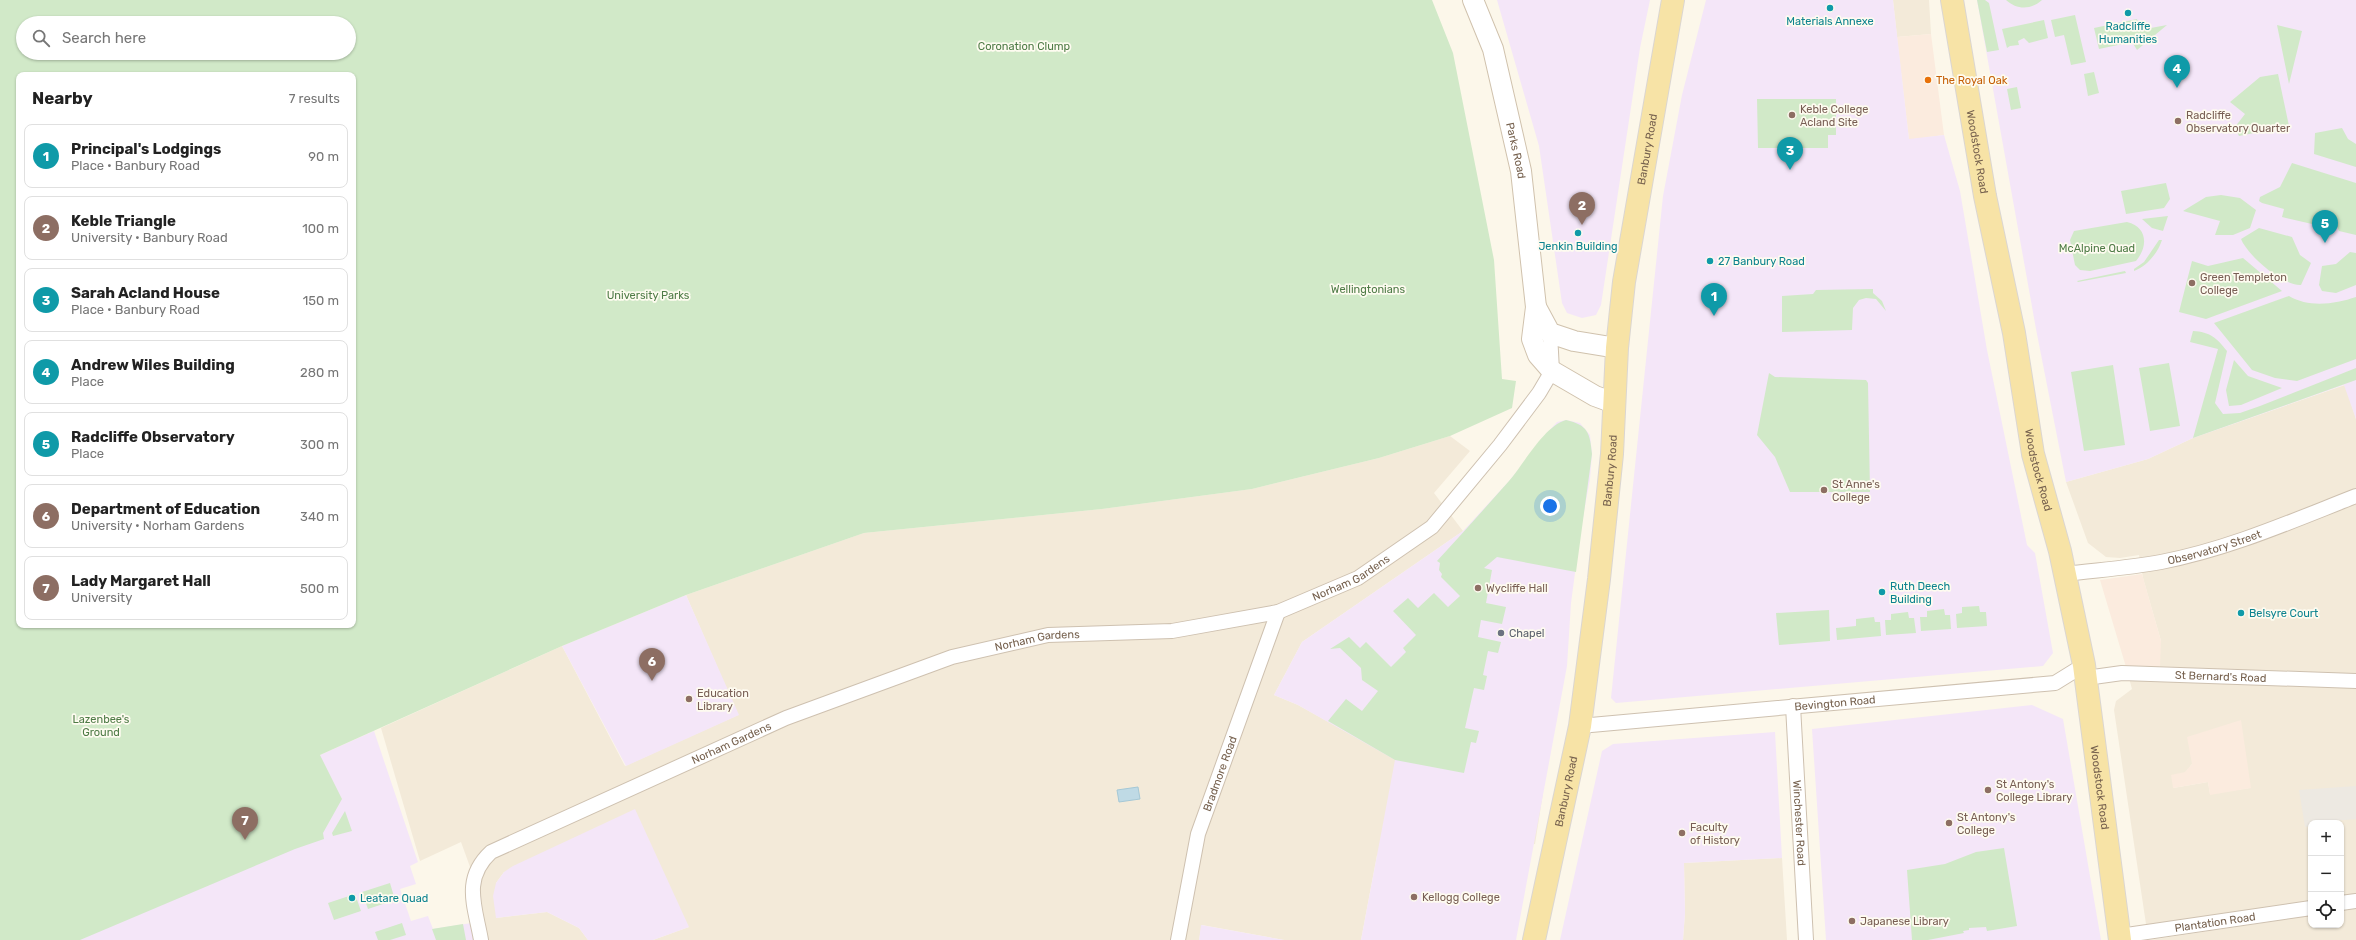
<!DOCTYPE html>
<meta charset="utf-8">
<style>
:root{--surface:#fff;--page:#f6f6f6;--text:#222;--muted:#767676;--line:#e0e0e0;--accent:#774f39}
body{margin:0;font-family:Rubik,sans-serif;background:var(--page);color:var(--text)}
.controls{position:absolute;right:12px;bottom:12px;display:grid;overflow:hidden;border-radius:8px;box-shadow:0 1px 3px #0004}
.controls button{width:36px;height:36px;display:grid;place-items:center;padding:0;border:0;border-bottom:1px solid var(--line);background:var(--surface);color:var(--text);font:20px sans-serif}
.you{position:absolute;left:1550px;top:506px;width:14px;height:14px;margin:-10px;border:3px solid #fff;border-radius:50%;background:#1a73e8;box-shadow:0 0 0 6px #1a73e833}
.badge{display:grid;place-items:center;width:26px;height:26px;border-radius:50%;background:var(--accent);color:#fff;font-size:13px;font-weight:700}
.pin{position:absolute;translate:-50% -33px;filter:drop-shadow(0 1px 2px #0008)}
.pin::after{content:'';position:absolute;top:21px;width:14px;height:12px;background:inherit;clip-path:polygon(0 0,100% 0,50% 100%)}
.list{margin:0;padding:0;list-style:none}
h2{display:flex;justify-content:space-between;align-items:center;height:52px;margin:0;padding:0 16px;font-size:17px}
h2 small{font-size:13px;font-weight:400;color:var(--muted)}
.list li{display:grid;grid-template-columns:26px 1fr auto;gap:12px;align-items:center;box-sizing:border-box;height:64px;margin:0 8px 8px;padding:0 8px;border:1px solid var(--line);border-radius:8px}
.list b{display:block;font-size:15px;white-space:nowrap}
.list p{margin:0;font-size:13px;white-space:nowrap;color:var(--muted)}
.list em{font-size:13px;font-style:normal;color:var(--muted)}
.icon{flex:none;width:22px;height:22px;fill:none;stroke:currentColor;stroke-width:2;stroke-linecap:round;stroke-linejoin:round}
.map{position:relative;flex:none;width:2356px;height:940px;overflow:hidden}
.search{position:absolute;background:var(--surface);box-shadow:0 1px 3px #0004;left:16px;top:16px;width:340px;height:44px;display:flex;align-items:center;gap:10px;box-sizing:border-box;padding:0 14px;border-radius:22px;color:var(--muted);font-size:15px}
.panel{position:absolute;background:var(--surface);box-shadow:0 1px 3px #0004;left:16px;top:72px;width:340px;height:556px;border-radius:8px}
.map>svg:first-child{display:block}
.residential{fill:#f3ead9;fill-rule:evenodd}
.commercial{fill:#fbebde}
.industrial{fill:#ede9e2}
.education{fill:#f4e6f8}
.green{fill:#d1e9c8;fill-rule:evenodd}
.water{fill:#bfdae5;stroke:#a5c8d6}
.lines{fill:none;stroke-linecap:round;stroke-linejoin:round}
.street-casing{stroke:#cec1b0;stroke-width:16}
.secondary-casing{stroke:#d0c2ad;stroke-width:22}
.primary-casing{stroke:#dbd6d1;stroke-width:24}
.street{stroke:#fff;stroke-width:14}
.secondary{stroke:#fff;stroke-width:20}
.primary{stroke:#f7e3a6;stroke-width:22}
.culture-dot{fill:#0f9aa8;stroke:#fefbf0;stroke-width:1.5}
.food-dot{fill:#e8710a;stroke:#fefbf0;stroke-width:1.5}
.education-dot{fill:#8d6e63;stroke:#fefbf0;stroke-width:1.5}
.worship-dot{fill:#6b7280;stroke:#fefbf0;stroke-width:1.5}
.labels{text-anchor:middle;stroke-width:3.5;stroke-linejoin:round;paint-order:stroke}
.culture-label{font-size:11px;fill:#0d838f;stroke:#fefbf0;text-anchor:start}
.park-label{font-size:11px;fill:#4e7b46;stroke:#fefbf0}
.food-label{font-size:11px;fill:#c56008;stroke:#fefbf0;text-anchor:start}
.education-label{font-size:11px;fill:#785e54;stroke:#fefbf0;text-anchor:start}
.street-label{font-size:11px;fill:#76614e;stroke:#fefbf0}
.worship-label{font-size:11px;fill:#5b616d;stroke:#fefbf0;text-anchor:start}
</style>
<div class="map">
<svg width="2356" height="940" viewBox="0 0 2356 940">
<rect width="100%" height="100%" fill="#fcf7ea"/>
<!-- residential -->
<path class="residential" d="M 1893,0 L 1929,0 L 1931,34 L 1897,37 Z
M 2345,385 L 2356,419 L 2356,897 L 2341,899 L 2341,823 L 2311,823 L 2311,904 L 2149,928 L 2146,924 L 2114,710 L 2116,701 L 2132,689 L 2126,667 L 2161,641 L 2143,578 L 2139,555 L 2120,558 L 2106,557 L 2088,543 L 2066,482 L 2148,459 L 2193,438 ZM 2192,764 L 2250,788 L 2210,794 L 2208,782 L 2173,788 Z
M 1450,436 L 1470,451 L 1434,493 L 1463,531 L 1302,642 L 1274,695 L 1298,705 L 1350,734 L 1543,793 L 1535,844 L 1377,855 L 1361,940 L 1284,940 L 1202,925 L 1199,940 L 653,940 L 689,927 L 504,872 L 496,883 L 496,918 L 547,912 L 579,928 L 588,940 L 481,940 L 473,875 L 461,842 L 420,861 L 381,728 L 562,646 L 625,766 L 738,715 L 686,595 L 864,533 L 1102,509 L 1252,489 L 1379,458 Z
M 1782,858 L 1787,940 L 1683,940 L 1685,913 L 1684,863 Z
M 2356,907 L 2356,940 L 2150,940 L 2269,922 L 2311,914 L 2311,925 L 2341,925 L 2341,909 Z"/>
<!-- commercial -->
<path class="commercial" d="M 1931,34 L 1944,135 L 1909,140 L 1897,37 Z
M 2142,574 L 2161,641 L 2160,667 L 2126,667 L 2100,580 Z
M 2241,720 L 2251,788 L 2210,795 L 2208,782 L 2173,788 L 2171,775 L 2185,772 L 2192,764 L 2187,737 Z"/>
<!-- industrial -->
<path class="industrial" d="M 2356,786 L 2356,819 L 2311,823 L 2311,826 L 2305,827 L 2299,790 Z"/>
<!-- education -->
<path class="education" d="M 1497,0 L 1650,0 L 1640,48 L 1601,305 L 1596,315 L 1582,318 L 1567,313 L 1562,303 L 1539,146 Z
M 1706,0 L 1893,0 L 1909,139 L 1944,135 L 1960,191 L 1987,350 L 2027,545 L 2035,553 L 2053,653 L 2043,666 L 1616,703 L 1611,698 L 1663,196 L 1682,95 Z
M 1977,0 L 2356,0 L 2356,419 L 2344,385 L 2193,438 L 2148,459 L 2066,482 L 2036,329 Z
M 1566,420 L 1580,423 L 1590,435 L 1592,454 L 1590,479 L 1581,528 L 1571,603 L 1567,666 L 1516,940 L 1361,940 L 1395,760 L 1298,705 L 1274,695 L 1302,642 L 1463,531 L 1510,480 L 1548,432 L 1557,422 Z
M 686,595 L 739,715 L 626,766 L 562,646 Z
M 2032,705 L 2063,719 L 2101,940 L 1826,940 L 1812,729 Z
M 374,731 L 418,862 L 410,866 L 416,884 L 400,889 L 411,921 L 428,916 L 433,929 L 478,922 L 481,940 L 0,940 L 0,868 L 320,755 Z
M 1775,732 L 1782,858 L 1684,863 L 1685,913 L 1683,940 L 1560,940 L 1602,751 L 1613,744 Z
M 635,809 L 689,927 L 653,940 L 588,940 L 579,928 L 547,912 L 496,918 L 493,896 L 496,883 L 504,872 L 513,866 Z
M 1201,925 L 1284,940 L 1199,940 Z"/>
<!-- green -->
<path class="green" d="M 0,0 L 1432,0 L 1453,53 L 1494,260 L 1502,379 L 1516,381 L 1512,408 L 1450,436 L 1379,458 L 1252,489 L 1102,509 L 864,533 L 686,595 L 562,646 L 320,755 L 342,799 L 323,833 L 324,839 L 295,849 L 80,940 L 0,940 ZM 23,23 L 349,23 L 349,53 L 23,53 ZM 19,75 L 353,75 L 353,625 L 19,625 Z
M 1977,0 L 1985,0 L 1989,3 L 1999,50 L 1987,52 Z
M 2006,0 L 2042,0 C 2031,10 2017,10 2006,0 Z
M 2075,15 L 2086,62 L 2071,65 L 2064,35 L 2055,37 L 2051,20 Z
M 2137,19 L 2140,30 L 2167,25 L 2137,50 L 2132,42 L 2099,49 L 2094,28 Z
M 2044,20 L 2048,38 L 2029,43 L 2024,38 L 2018,41 L 2019,45 L 2010,46 L 2007,48 L 2002,29 Z
M 2277,25 L 2302,31 L 2289,84 Z
M 2094,72 L 2099,93 L 2088,96 L 2084,74 Z
M 2278,74 L 2289,126 L 2239,136 L 2235,127 L 2245,114 L 2230,102 L 2260,77 Z
M 2017,87 L 2021,108 L 2011,110 L 2007,89 Z
M 1757,99 L 1836,99 L 1836,135 L 1828,135 L 1828,148 L 1758,148 Z
M 2342,128 L 2348,139 L 2356,144 L 2356,167 L 2314,154 L 2315,133 Z
M 2292,163 L 2356,183 L 2356,235 L 2339,231 L 2335,222 L 2318,218 L 2312,224 L 2282,217 L 2284,209 L 2262,203 L 2259,201 L 2260,197 L 2280,187 Z
M 2166,183 L 2170,199 L 2164,208 L 2126,214 L 2121,191 Z
M 2221,195 L 2240,198 L 2256,210 L 2250,228 L 2233,235 L 2215,235 L 2220,221 L 2183,211 L 2206,197 Z
M 2168,216 L 2163,231 L 2152,228 L 2142,219 Z
M 2127,222 C 2148,227 2148,247 2136,261 L 2090,271 L 2080,270 L 2075,265 L 2070,240 L 2074,231 Z
M 2259,228 L 2292,237 L 2300,255 L 2311,263 L 2301,285 C 2283,286 2248,256 2241,239 Z
M 2159,240 L 2162,240 C 2158,253 2146,267 2134,271 L 2134,269 L 2144,262 Z
M 2350,252 L 2356,253 L 2356,285 L 2336,293 L 2322,291 L 2319,285 L 2322,266 L 2336,264 Z
M 2243,258 L 2282,291 L 2206,319 L 2179,312 L 2192,261 L 2208,266 Z
M 2125,271 L 2126,273 L 2078,282 L 2077,281 Z
M 1873,289 L 1873,293 L 1882,301 L 1886,311 L 1876,299 L 1866,298 L 1859,300 L 1853,308 L 1852,330 L 1782,332 L 1782,296 L 1813,294 L 1816,290 Z
M 2289,296 C 2309,308 2335,304 2356,297 L 2356,359 L 2297,381 L 2275,378 L 2252,370 L 2214,323 Z
M 2193,331 C 2210,332 2217,338 2227,351 L 2215,403 L 2223,414 L 2240,413 L 2260,406 L 2356,368 L 2356,380 L 2193,438 L 2218,349 L 2190,342 Z
M 2234,360 L 2248,376 L 2282,388 L 2241,405 L 2229,406 L 2226,390 Z
M 2169,363 L 2180,426 L 2150,431 L 2139,368 Z
M 2113,365 L 2125,445 L 2084,451 L 2071,372 Z
M 1769,373 L 1775,377 L 1866,380 L 1868,383 L 1870,492 L 1790,492 L 1775,457 L 1757,435 Z
M 1566,420 C 1588,425 1590,433 1592,454 L 1576,572 L 1497,557 L 1484,568 L 1492,570 L 1486,603 L 1506,607 L 1502,624 L 1481,620 L 1478,637 L 1501,642 L 1498,653 L 1488,651 L 1483,675 L 1487,676 L 1484,690 L 1474,688 L 1465,728 L 1479,731 L 1476,743 L 1471,742 L 1464,773 L 1395,760 L 1328,721 L 1346,699 L 1362,711 L 1378,691 L 1362,680 L 1361,668 L 1340,648 L 1330,649 L 1349,637 L 1360,648 L 1366,642 L 1391,667 L 1406,652 L 1403,648 L 1416,635 L 1393,611 L 1408,598 L 1418,608 L 1434,593 L 1448,607 L 1460,596 L 1441,577 L 1442,574 L 1439,570 L 1440,563 L 1437,561 C 1461,535 1485,508 1509,481 C 1524,464 1544,426 1566,420 Z
M 1979,606 L 1980,612 L 1986,612 L 1987,626 L 1957,628 L 1956,614 L 1962,613 L 1962,607 Z
M 1944,609 L 1945,615 L 1950,615 L 1951,629 L 1921,631 L 1920,617 L 1927,617 L 1927,611 Z
M 1829,610 L 1830,641 L 1779,645 L 1776,613 Z
M 1908,612 L 1909,618 L 1914,618 L 1916,633 L 1886,635 L 1885,620 L 1891,620 L 1891,614 Z
M 1874,617 L 1875,622 L 1880,622 L 1881,636 L 1837,640 L 1836,628 L 1856,626 L 1856,619 Z
M 345,811 L 352,831 L 333,836 L 332,833 Z
M 2004,848 L 2017,926 L 1987,931 L 1986,927 L 1969,928 L 1969,930 L 1963,931 L 1964,933 L 1928,940 L 1912,940 L 1907,870 L 1945,864 L 1976,852 Z
M 390,883 L 395,900 L 368,909 L 362,892 Z
M 355,894 L 361,911 L 334,920 L 328,903 Z
M 402,923 L 406,935 L 390,940 L 378,940 L 375,932 Z
M 463,924 L 466,940 L 436,940 L 432,929 Z"/>
<!-- water -->
<path class="water" d="M 1138,787 L 1140,799 L 1119,802 L 1117,790 Z"/>
<g class="lines">
<!-- street casing -->
<g class="street-casing">
<g id="street">
<path id="s1" d="M 2065,574 C 2097,570 2129,568 2161,562 C 2229,549 2292,521 2356,496"/>
<path id="s2" d="M 2086,678 L 2122,673 L 2356,681"/>
<path id="s3" d="M 1793,706 L 1806,940"/>
<path id="s4" d="M 1580,726 L 2044,684 L 2055,683 L 2084,665"/>
<path d="M 2341,903 L 2356,901"/>
<path id="s5" d="M 2120,936 L 2311,908"/>
<path id="s6" d="M 481,940 C 475,906 462,879 491,852 L 786,718 L 952,657 L 1048,635 L 1172,631 L 1278,612 L 1358,578 L 1432,527 L 1500,445 L 1539,393 L 1552,371 L 1550,333"/>
<path id="s7" d="M 1178,940 L 1198,834 L 1278,612"/>
</g>
</g>
<!-- secondary casing -->
<g class="secondary-casing">
<g id="secondary">
<path id="s8" d="M 1473,0 L 1493,49 L 1521,171 L 1536,307 L 1532,339 L 1538,355 L 1552,371 L 1595,396 L 1614,403"/>
<path d="M 1536,307 L 1550,333 L 1574,341 L 1617,348"/>
</g>
</g>
<!-- primary casing -->
<g class="primary-casing">
<g id="primary">
<path id="s9" d="M 1952,0 L 1985,196 L 2014,333 L 2033,454 L 2060,551 L 2084,665 L 2120,940"/>
<path id="s10" d="M 1534,940 L 1580,726 L 1599,579 L 1612,454 L 1617,348 L 1624,282 L 1673,0"/>
</g>
</g>
<!-- street -->
<use href="#street" class="street"/>
<!-- secondary -->
<use href="#secondary" class="secondary"/>
<!-- primary -->
<use href="#primary" class="primary"/>
</g>
<!-- markers -->
<g class="culture-dot">
<circle cx="1830" cy="8" r="4"/>
<circle cx="2128" cy="13" r="4"/>
<circle cx="1578" cy="233" r="4"/>
<circle cx="1710" cy="261" r="4"/>
<circle cx="1882" cy="592" r="4"/>
<circle cx="2241" cy="613" r="4"/>
<circle cx="352" cy="898" r="4"/>
</g>
<circle class="food-dot" cx="1928" cy="80" r="4"/>
<g class="education-dot">
<circle cx="1792" cy="115" r="4"/>
<circle cx="2178" cy="121" r="4"/>
<circle cx="2192" cy="283" r="4"/>
<circle cx="1824" cy="490" r="4"/>
<circle cx="1478" cy="588" r="4"/>
<circle cx="689" cy="699" r="4"/>
<circle cx="1988" cy="790" r="4"/>
<circle cx="1949" cy="823" r="4"/>
<circle cx="1682" cy="833" r="4"/>
<circle cx="1414" cy="897" r="4"/>
<circle cx="1852" cy="921" r="4"/>
</g>
<circle class="worship-dot" cx="1501" cy="633" r="4"/>
<g class="labels">
<!-- culture labels -->
<g class="culture-label">
<text x="1830" y="25" text-anchor="middle">Materials Annexe</text>
<text x="2128" y="30" text-anchor="middle">Radcliffe<tspan x="2128" dy="13">Humanities</tspan></text>
<text x="1578" y="250" text-anchor="middle">Jenkin Building</text>
<text x="1718" y="265">27 Banbury Road</text>
<text x="1890" y="590">Ruth Deech<tspan x="1890" dy="13">Building</tspan></text>
<text x="2249" y="617">Belsyre Court</text>
<text x="360" y="902">Leatare Quad</text>
</g>
<!-- park labels -->
<g class="park-label">
<text x="1024" y="50">Coronation Clump</text>
<text x="2097" y="252">McAlpine Quad</text>
<text x="1368" y="293">Wellingtonians</text>
<text x="648" y="299">University Parks</text>
<text x="101" y="723">Lazenbee's<tspan x="101" dy="13">Ground</tspan></text>
</g>
<!-- food labels -->
<g class="food-label">
<text x="1936" y="84">The Royal Oak</text>
</g>
<!-- education labels -->
<g class="education-label">
<text x="1800" y="113">Keble College<tspan x="1800" dy="13">Acland Site</tspan></text>
<text x="2186" y="119">Radcliffe<tspan x="2186" dy="13">Observatory Quarter</tspan></text>
<text x="2200" y="281">Green Templeton<tspan x="2200" dy="13">College</tspan></text>
<text x="1832" y="488">St Anne's<tspan x="1832" dy="13">College</tspan></text>
<text x="1486" y="592">Wycliffe Hall</text>
<text x="697" y="697">Education<tspan x="697" dy="13">Library</tspan></text>
<text x="1996" y="788">St Antony's<tspan x="1996" dy="13">College Library</tspan></text>
<text x="1957" y="821">St Antony's<tspan x="1957" dy="13">College</tspan></text>
<text x="1690" y="831">Faculty<tspan x="1690" dy="13">of History</tspan></text>
<text x="1422" y="901">Kellogg College</text>
<text x="1860" y="925">Japanese Library</text>
</g>
<!-- street labels -->
<g class="street-label">
<text dy="4" stroke="none"><textPath href="#s10" startOffset="800">Banbury Road</textPath></text>
<text dy="4" stroke="none"><textPath href="#s8" startOffset="157">Parks Road</textPath></text>
<text dy="4" stroke="none"><textPath href="#s9" startOffset="154">Woodstock Road</textPath></text>
<text dy="4" stroke="none"><textPath href="#s9" startOffset="478">Woodstock Road</textPath></text>
<text dy="4" stroke="none"><textPath href="#s10" startOffset="476">Banbury Road</textPath></text>
<text dy="4" stroke="none"><textPath href="#s1" startOffset="152">Observatory Street</textPath></text>
<text dy="4" stroke="none"><textPath href="#s6" startOffset="1006">Norham Gardens</textPath></text>
<text dy="4" stroke="none"><textPath href="#s6" startOffset="682">Norham Gardens</textPath></text>
<text dy="4" stroke="none"><textPath href="#s2" startOffset="135">St Bernard's Road</textPath></text>
<text dy="4" stroke="none"><textPath href="#s4" startOffset="256">Bevington Road</textPath></text>
<text dy="4" stroke="none"><textPath href="#s6" startOffset="358">Norham Gardens</textPath></text>
<text dy="4" stroke="none"><textPath href="#s7" startOffset="172">Bradmore Road</textPath></text>
<text dy="4" stroke="none"><textPath href="#s9" startOffset="802">Woodstock Road</textPath></text>
<text dy="4" stroke="none"><textPath href="#s10" startOffset="152">Banbury Road</textPath></text>
<text dy="4" stroke="none"><textPath href="#s3" startOffset="117">Winchester Road</textPath></text>
<text dy="4" stroke="none"><textPath href="#s5" startOffset="96">Plantation Road</textPath></text>
</g>
<!-- worship labels -->
<g class="worship-label">
<text x="1509" y="637">Chapel</text>
</g>
</g>
</svg>
<div class="controls">
<button>+</button>
<button>−</button>
<button><svg class="icon" aria-label="locate" viewBox="0 0 24 24"><circle cx="12" cy="12" r="6"/><path d="M12 2v4M12 18v4M2 12h4M18 12h4"/></svg></button>
</div>
<div class="you"></div>
<div class="pin badge" style="left:1714px;top:316px;background:#0f9aa8">1</div>
<div class="pin badge" style="left:1582px;top:225px;background:#8d6e63">2</div>
<div class="pin badge" style="left:1790px;top:170px;background:#0f9aa8">3</div>
<div class="pin badge" style="left:2177px;top:88px;background:#0f9aa8">4</div>
<div class="pin badge" style="left:2325px;top:243px;background:#0f9aa8">5</div>
<div class="pin badge" style="left:652px;top:681px;background:#8d6e63">6</div>
<div class="pin badge" style="left:245px;top:840px;background:#8d6e63">7</div>
<div class="search"><svg class="icon" aria-label="search" viewBox="0 0 24 24"><circle cx="10" cy="10" r="6"/><path d="M15 15l6 6"/></svg>Search here</div>
<section class="panel">
<h2>Nearby<small>7 results</small></h2>
<ul class="list">
<li><span class="badge" style="background:#0f9aa8">1</span><div><b>Principal's Lodgings</b><p>Place · Banbury Road</p></div><em>90 m</em></li>
<li><span class="badge" style="background:#8d6e63">2</span><div><b>Keble Triangle</b><p>University · Banbury Road</p></div><em>100 m</em></li>
<li><span class="badge" style="background:#0f9aa8">3</span><div><b>Sarah Acland House</b><p>Place · Banbury Road</p></div><em>150 m</em></li>
<li><span class="badge" style="background:#0f9aa8">4</span><div><b>Andrew Wiles Building</b><p>Place</p></div><em>280 m</em></li>
<li><span class="badge" style="background:#0f9aa8">5</span><div><b>Radcliffe Observatory</b><p>Place</p></div><em>300 m</em></li>
<li><span class="badge" style="background:#8d6e63">6</span><div><b>Department of Education</b><p>University · Norham Gardens</p></div><em>340 m</em></li>
<li><span class="badge" style="background:#8d6e63">7</span><div><b>Lady Margaret Hall</b><p>University</p></div><em>500 m</em></li>
</ul>
</section>
</div>
